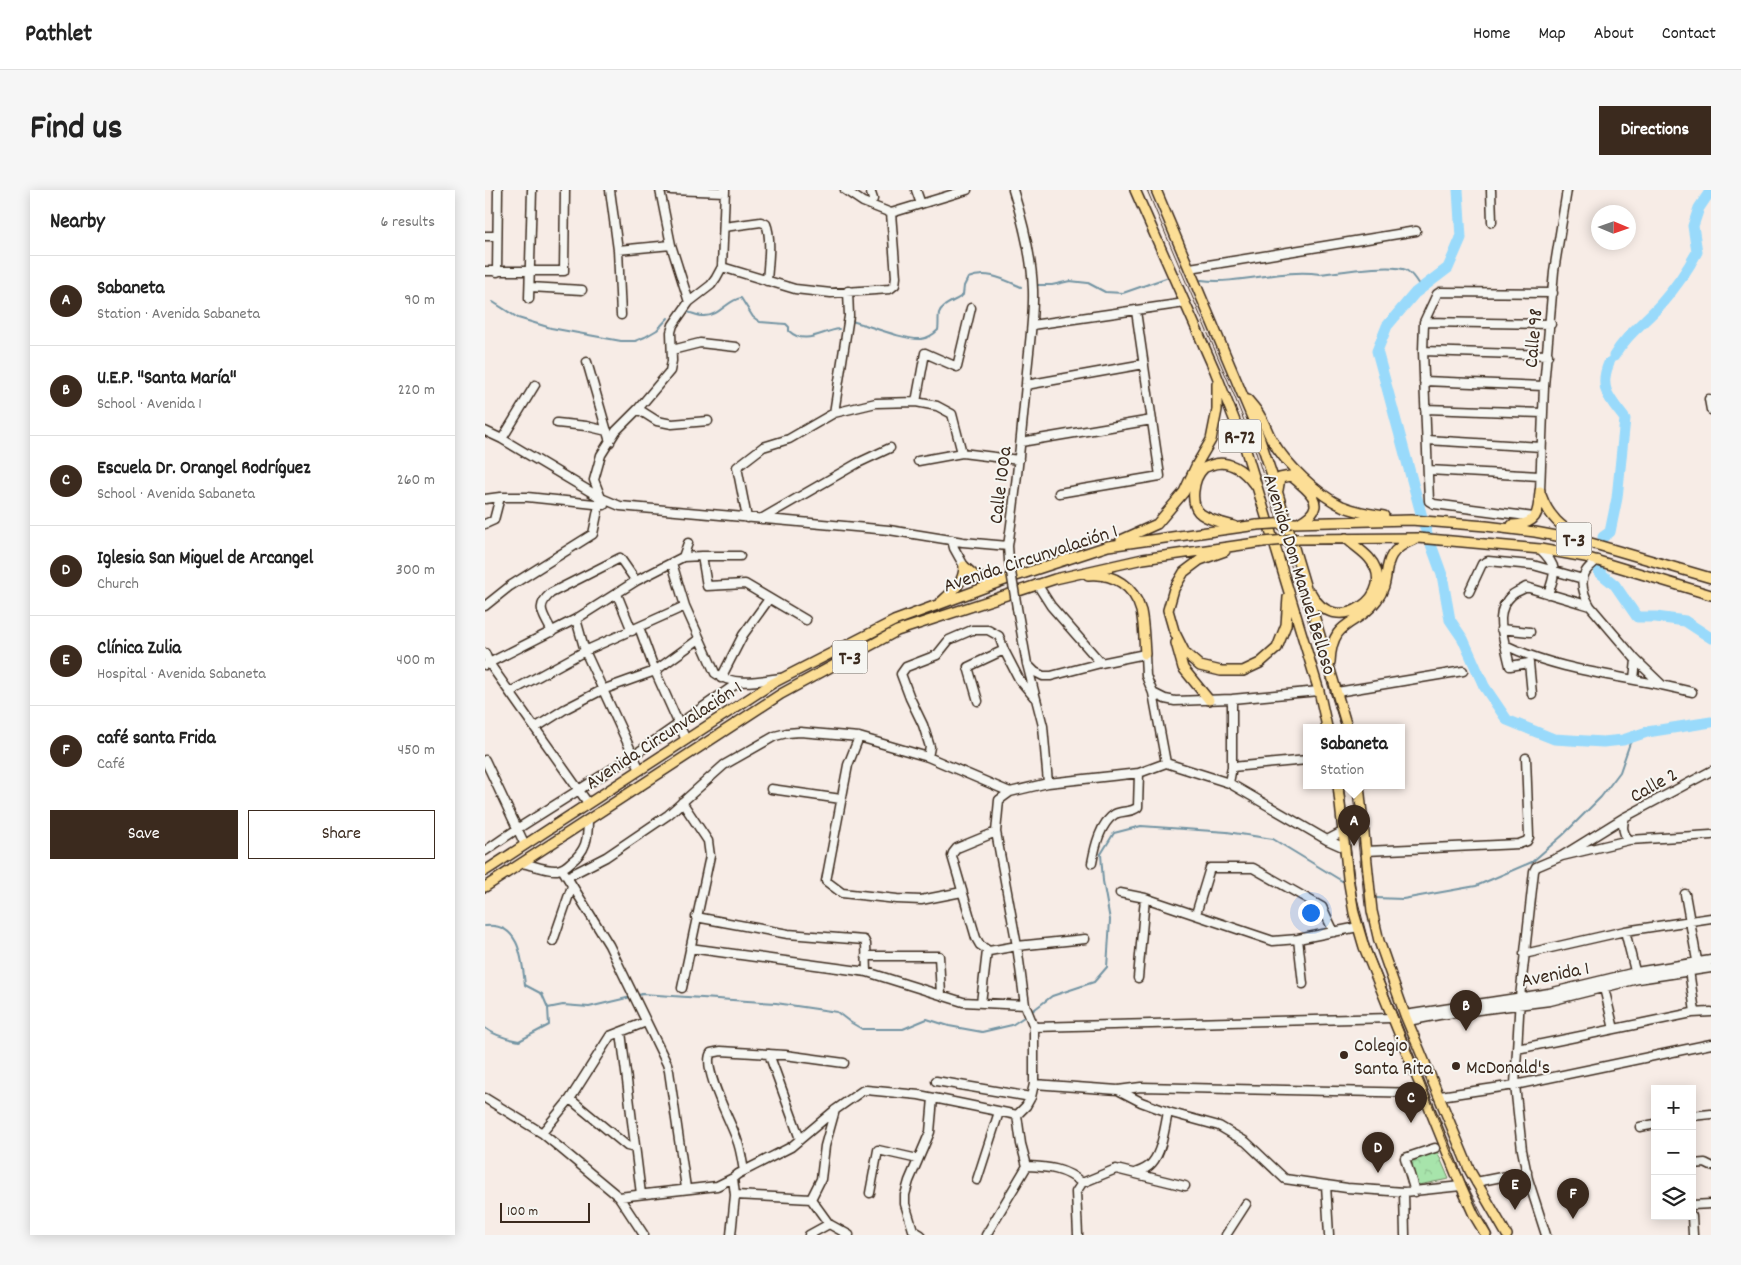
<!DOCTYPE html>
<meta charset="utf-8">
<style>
:root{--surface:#fff;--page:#f6f6f6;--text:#222;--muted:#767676;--line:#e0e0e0;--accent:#3b2a1e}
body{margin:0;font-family:Dekko,sans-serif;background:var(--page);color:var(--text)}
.controls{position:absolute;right:15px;bottom:15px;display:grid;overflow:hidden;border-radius:0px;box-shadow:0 2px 12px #0003}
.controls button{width:45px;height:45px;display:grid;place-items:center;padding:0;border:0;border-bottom:1px solid var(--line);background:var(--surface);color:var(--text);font:25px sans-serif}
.compass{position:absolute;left:1106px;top:15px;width:45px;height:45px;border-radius:50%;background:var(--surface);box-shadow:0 2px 12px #0003;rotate:92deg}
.scale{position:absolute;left:15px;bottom:12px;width:90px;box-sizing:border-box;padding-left:5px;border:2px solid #3b2a1e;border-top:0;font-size:14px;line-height:18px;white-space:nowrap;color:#3b2a1e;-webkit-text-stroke:4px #f6f6f2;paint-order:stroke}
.you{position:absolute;left:825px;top:722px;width:18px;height:18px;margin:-12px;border:4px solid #fff;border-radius:50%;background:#1a73e8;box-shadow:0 0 0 8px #1a73e833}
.badge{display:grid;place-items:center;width:32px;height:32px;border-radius:50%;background:var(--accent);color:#fff;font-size:16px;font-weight:700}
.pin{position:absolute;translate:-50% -41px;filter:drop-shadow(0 1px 2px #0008)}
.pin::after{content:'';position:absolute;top:26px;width:18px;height:15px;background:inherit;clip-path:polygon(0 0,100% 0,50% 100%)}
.popup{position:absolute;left:818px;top:534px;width:102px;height:65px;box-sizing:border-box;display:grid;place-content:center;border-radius:0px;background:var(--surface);filter:drop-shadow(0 1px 4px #0005);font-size:16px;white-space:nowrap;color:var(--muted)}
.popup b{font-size:19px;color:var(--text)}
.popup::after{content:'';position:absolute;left:50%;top:100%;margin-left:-10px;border:10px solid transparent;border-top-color:var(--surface)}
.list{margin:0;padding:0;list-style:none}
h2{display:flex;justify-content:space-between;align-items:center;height:65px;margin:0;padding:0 20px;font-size:21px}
h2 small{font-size:16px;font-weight:400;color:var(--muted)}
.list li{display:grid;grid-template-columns:32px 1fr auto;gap:15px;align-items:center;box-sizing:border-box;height:90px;padding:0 20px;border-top:1px solid var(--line)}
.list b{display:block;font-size:19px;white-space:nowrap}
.list p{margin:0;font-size:16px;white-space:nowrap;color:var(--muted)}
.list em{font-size:16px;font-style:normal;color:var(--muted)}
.actions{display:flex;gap:10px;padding:15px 20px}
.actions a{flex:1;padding:11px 0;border:1px solid var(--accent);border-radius:0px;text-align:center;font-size:18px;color:var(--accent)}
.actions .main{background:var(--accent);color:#fff}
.icon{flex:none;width:28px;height:28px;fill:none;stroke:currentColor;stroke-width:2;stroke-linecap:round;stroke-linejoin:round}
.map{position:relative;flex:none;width:1226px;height:1045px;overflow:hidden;border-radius:0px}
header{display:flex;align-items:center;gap:30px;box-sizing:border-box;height:70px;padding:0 25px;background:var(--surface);border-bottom:1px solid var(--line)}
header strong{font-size:24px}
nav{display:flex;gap:28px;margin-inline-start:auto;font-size:18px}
.intro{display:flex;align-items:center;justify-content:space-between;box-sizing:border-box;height:120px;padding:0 30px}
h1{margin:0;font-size:35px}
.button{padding:12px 22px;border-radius:0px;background:var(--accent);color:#fff;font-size:18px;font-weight:700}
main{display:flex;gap:30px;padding:0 30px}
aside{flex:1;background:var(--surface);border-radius:0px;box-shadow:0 2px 12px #0003}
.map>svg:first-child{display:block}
.park{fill:url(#park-crowns);stroke:#718764}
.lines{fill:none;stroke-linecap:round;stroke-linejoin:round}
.stream{stroke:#7394a3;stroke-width:2}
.river{stroke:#99dafb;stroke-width:11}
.minor-casing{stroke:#3b2a1e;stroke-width:11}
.major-casing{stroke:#3b2a1e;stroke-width:12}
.minor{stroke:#f6f6f2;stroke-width:8}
.major{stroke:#fcde96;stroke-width:9}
.tram{stroke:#3b2a1e;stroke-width:1}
.minor-bridge-casing{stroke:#3b2a1e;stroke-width:11;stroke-linecap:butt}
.major-bridge-casing{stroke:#3b2a1e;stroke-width:12;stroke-linecap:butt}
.minor-bridge{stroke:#f6f6f2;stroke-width:8}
.major-bridge{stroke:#fcde96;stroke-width:9}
.poi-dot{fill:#3b2a1e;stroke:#f6f6f2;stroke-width:2}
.labels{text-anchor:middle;stroke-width:4;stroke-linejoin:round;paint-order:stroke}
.shield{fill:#f6f6f2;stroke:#73675e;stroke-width:1}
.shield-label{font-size:19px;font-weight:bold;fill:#3b2a1e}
.street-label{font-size:20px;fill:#3b2a1e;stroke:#f6f6f2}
.poi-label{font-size:20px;fill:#3b2a1e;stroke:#f6f6f2;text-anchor:start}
</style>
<header>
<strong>Pathlet</strong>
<nav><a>Home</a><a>Map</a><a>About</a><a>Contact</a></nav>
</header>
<div class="intro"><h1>Find us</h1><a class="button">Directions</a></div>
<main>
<aside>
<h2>Nearby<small>6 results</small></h2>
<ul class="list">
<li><span class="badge">A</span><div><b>Sabaneta</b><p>Station · Avenida Sabaneta</p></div><em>90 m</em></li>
<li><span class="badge">B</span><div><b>U.E.P. &quot;Santa María&quot;</b><p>School · Avenida 1</p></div><em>220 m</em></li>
<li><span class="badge">C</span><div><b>Escuela Dr. Orangel Rodríguez</b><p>School · Avenida Sabaneta</p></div><em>260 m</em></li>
<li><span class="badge">D</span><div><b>Iglesia San Miguel de Arcangel</b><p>Church</p></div><em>300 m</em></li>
<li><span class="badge">E</span><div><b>Clínica Zulia</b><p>Hospital · Avenida Sabaneta</p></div><em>400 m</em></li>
<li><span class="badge">F</span><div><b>café santa Frida</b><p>Café</p></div><em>450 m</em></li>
</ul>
<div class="actions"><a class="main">Save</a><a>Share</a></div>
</aside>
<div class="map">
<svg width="1226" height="1045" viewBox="0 0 1226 1045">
<defs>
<pattern id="park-crowns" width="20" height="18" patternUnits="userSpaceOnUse" patternTransform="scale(1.25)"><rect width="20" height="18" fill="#a7e4ab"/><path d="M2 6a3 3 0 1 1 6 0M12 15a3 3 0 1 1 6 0" fill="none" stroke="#91c493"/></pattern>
</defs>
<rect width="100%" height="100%" fill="#f7ece6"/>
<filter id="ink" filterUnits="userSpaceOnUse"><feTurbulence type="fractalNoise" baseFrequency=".02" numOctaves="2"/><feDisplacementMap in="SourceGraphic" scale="10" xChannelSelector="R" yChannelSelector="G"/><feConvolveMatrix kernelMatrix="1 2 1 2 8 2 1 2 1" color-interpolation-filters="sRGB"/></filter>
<g filter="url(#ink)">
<!-- park -->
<path class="park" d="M 952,961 L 964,989 L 933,995 L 925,972 Z"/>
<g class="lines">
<!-- stream -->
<path class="stream" d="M 716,90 C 755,95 797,78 835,84 C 853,82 907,73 921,80 C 928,84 932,92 936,98
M 551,95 L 567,95 L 585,91 L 603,93 L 620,102 L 638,103 L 681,88
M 8,112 L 33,128 L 66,138 L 136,151 L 150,151 L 160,147 L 172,140 L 183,128
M 202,122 C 207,123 213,126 218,126 C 234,127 242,110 256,108 L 268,127 L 275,132 L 301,134 L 304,137 L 304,141 C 320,156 337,141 354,139
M 367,131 C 385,136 419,150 436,149 C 444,148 448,145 453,140 C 454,135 453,128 454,123 C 457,114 471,111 478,105 L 479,96 L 483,88 C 502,80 518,89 536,97
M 890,708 L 918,709 L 991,696 L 1047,672 L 1078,645 L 1116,607 L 1135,582 L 1145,553 L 1162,542
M 0,736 C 35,732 37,769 40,795 L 57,804 L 63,818
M 151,806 L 157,804 L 291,813 L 352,822 L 365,832 L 377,839 L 418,839 L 442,829 L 464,836 L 497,842 L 527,835 L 542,825
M 546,822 L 567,806 L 609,792 L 622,777 L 625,730 L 618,691 L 616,664 L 629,643 L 656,636 L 742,642 L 788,649 L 857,691
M 0,838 C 9,845 23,849 34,851 L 64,835 L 63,818 L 78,815 L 104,817 L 146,807"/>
<!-- river -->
<path class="river" d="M 973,0 L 976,48 L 963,78 L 930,103 L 902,136 L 892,161 L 940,338 L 957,385 L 965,430 L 978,449 L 999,496 L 1022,530 L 1069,549 L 1118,552 L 1138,550 L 1162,542 L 1226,532
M 1129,166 C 1141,145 1160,132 1176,114 C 1190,98 1202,81 1212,62 L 1208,36 L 1214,18 L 1226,0
M 1118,347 L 1125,342 L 1132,308 L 1140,229 C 1125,209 1113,199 1124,173
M 1114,382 L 1130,395 L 1152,427 L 1171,427 L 1200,431 L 1226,448"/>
<!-- minor casing -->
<g class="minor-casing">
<path id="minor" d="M 125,0 L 133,60 L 136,125
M 175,0 L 186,55 L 204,112
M 186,0 L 240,2
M 360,0 L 378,12 L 406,23 L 482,0
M 385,0 L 388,9
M 431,0 L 436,14
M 1006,0 L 1007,32
M 239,37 L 276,32 L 281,34 C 287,48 283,75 282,91
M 0,46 L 12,46
M 133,60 L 186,55
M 237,77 L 310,99 L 346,103 L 405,99 L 410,95 L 411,87 L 406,23
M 705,78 L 931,41
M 0,81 L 79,81 L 80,0
M 12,82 L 13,0
M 45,97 L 97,100
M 44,109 L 47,0
M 939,132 L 1066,134
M 547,135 L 700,113
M 187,160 L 215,153 L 251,157
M 938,161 L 1063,165
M 102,172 L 125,252
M 939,191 L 1059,196
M 541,195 L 659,174
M 1226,210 L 1224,209 L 1226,220
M 431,212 L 440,163 L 472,177 L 486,118
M 153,219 L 172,231 L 187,234 L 223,231
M 940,219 L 1058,223
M 349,223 L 364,126 L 363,101
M 72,233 L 101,236 L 122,241
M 0,241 L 17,249 L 116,308 L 135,316 L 404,340 L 478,352 L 523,356
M 17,249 L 50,195
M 942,250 L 1056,257
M 536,252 L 667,230
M 433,271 L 477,263
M 943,280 L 1054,286
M 1055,301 L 1059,196 L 1069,81 L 1082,0
M 574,303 L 675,286 L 651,121
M 116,308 L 109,290 L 116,265 L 131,241 L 153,219 L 185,181 L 187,171 L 186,142 L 188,135 L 204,112 L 226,95 L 231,88 L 237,77 L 240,0
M 0,309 L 15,307
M 1049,327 L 949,314 L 944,311 L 938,161 L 939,132 L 952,104 L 955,102 L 1068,103
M 262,328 L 252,277 L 278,257 L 304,249 L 349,223 L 391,213 L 431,212 L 452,216 L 467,224 L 477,263 L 534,270
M 276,329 L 373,273 L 405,258
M 0,334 L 9,330 L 15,307 L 42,307 L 119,315
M 467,350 L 469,358 L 479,376
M 1055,359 C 1073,376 1071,382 1063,404
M 255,366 L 217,366 L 222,396 L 260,394 L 321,430
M 198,367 L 217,366
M 524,370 L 523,356 C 531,303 536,249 541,194 C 543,163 549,131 548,100 C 547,66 538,32 528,0
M 187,373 L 200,416 L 230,483 C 248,497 274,491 295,488
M 552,394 L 566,416 L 616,473
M 984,402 L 997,374 L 1003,371 L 1048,375 L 1098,389
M 132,404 L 147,441
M 0,416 L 25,396 L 108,344 L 114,315
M 1105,416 C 1100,407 1094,393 1100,383 C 1102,378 1108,374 1112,370
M 532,418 L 542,474 L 558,536 L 563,593
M 91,429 L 100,461 L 155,580
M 154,437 L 170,481 L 201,550
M 1016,439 L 1045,442
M 67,442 C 59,424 49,418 66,403 L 135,368 L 151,391
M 1020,455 L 1025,476 L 1044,473 L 1047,504
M 0,463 L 4,473 L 103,613
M 542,474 L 550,482 L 558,486 L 566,486 L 616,473 L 660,464 L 661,486 L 668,503 L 681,573 L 744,593 L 842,650
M 0,475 L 91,429 L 151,391 L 198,367 L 203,353
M 236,488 L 258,445 L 284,409
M 1149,489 L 1151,470
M 1176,494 L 1151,470 L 1105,416 L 1041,397 C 1037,400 1030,402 1027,405 C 1011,419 1016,438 1020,455 C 1078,483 1145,486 1207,502
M 25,502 L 100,461 L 200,416
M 852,502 L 978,481
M 668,503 L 680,509 L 690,511 L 747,509 L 834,501
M 493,511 L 483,477 L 519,460 L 534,489 L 549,507
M 50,538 L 80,519 L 117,500 L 170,481 L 214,449
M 374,547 L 363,575 L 341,691 L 357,703 L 412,709 L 436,710 L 477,702
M 443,567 L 445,557 L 438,535 L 425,508 L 416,484 L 421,477 L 452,465 L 464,450 L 487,440 L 503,440 L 514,446 L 519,460
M 0,570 L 40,655
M 747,577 L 822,570
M 1226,581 L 1140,627 C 1137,636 1137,643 1144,650 L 1226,645
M 744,593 L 747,577 L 747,509
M 286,599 L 356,609
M 1140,627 L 1077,666 L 1144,650
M 859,641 L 842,650 L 860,658
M 511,642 L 472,658 L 468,663 L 467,666 L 491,748 L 495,755 L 504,761 L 532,756 L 600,749
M 0,661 L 32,639 L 149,565 L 254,492
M 881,661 L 1034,654 L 1042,651 L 1044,647 L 1041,568
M 37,673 C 48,675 61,681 72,680 C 78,679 82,676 86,672 C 101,661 103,649 103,630
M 607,673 C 610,657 615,633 630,624 C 638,620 646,623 653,617 L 654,583
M 77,679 L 124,755 L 182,874 L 184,881 L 201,998
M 82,687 L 121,667 L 183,625 L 239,575 L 290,546 L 302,543 L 315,542 L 374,547 L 443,567 L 525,602
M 635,703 L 660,708 L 788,751 L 813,749 L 873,737
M 1200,704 L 1213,776
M 711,724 L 725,678 L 768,678 L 837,717 L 849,742
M 211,727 L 303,744 L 379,750 L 381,754 L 382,782
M 1140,741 L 1151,785
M 813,749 L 818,794
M 68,751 L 87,696
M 205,758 L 382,782 L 478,812 L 540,815
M 1039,764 L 1140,741 L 1226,728
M 381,766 L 454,766 L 456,805
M 1204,780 L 1210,822
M 653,788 L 660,708
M 197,798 L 225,666 L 223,651 L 197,612
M 1119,798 L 1129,839
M 496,813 L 502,761
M 920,825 L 1064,803 L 1151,782 L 1226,770
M 923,831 L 954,825 L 1065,811 L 1153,789 L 1226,778
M 549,837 L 907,828
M 136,842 L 156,1004
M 1032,859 L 1207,823 L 1226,822
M 284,864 L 315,949
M 451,891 L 546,907
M 549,894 L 633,900 L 656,897 L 938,903
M 633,900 L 656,912 L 683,922 L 734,936 L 761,952 L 800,989 L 862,998 L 919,1002 L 976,996
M 955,906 L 1030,895 L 1226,854
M 0,908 L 57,943 L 134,1007 L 159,1045
M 85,909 L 142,956 L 150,958
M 1207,926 L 1226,924
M 1155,937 L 1170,934
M 57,943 L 85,909 L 125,846 L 161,832
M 1207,974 L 1220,973 L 1226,976
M 542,976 L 536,954 L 532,925 L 541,916 L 546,907 L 549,894 L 549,837 L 540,815 L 532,756 L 511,642 L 514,610 L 525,602 L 563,593 L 654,583 L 681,573
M 259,981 C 257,971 256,960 252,950 C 247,934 216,877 226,863 L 236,861 L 300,865 L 359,873
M 650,983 C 656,981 663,978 667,973 C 677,962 680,936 683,922
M 492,990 L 514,922
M 991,992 L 1042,982
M 841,995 L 844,1045
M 919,1002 L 920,1045
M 930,1002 L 920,968 L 950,958
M 385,1003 L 393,960 L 433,969
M 250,1005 L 326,1009 L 336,989 L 340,956 L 350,920
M 134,1007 L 232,996 L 248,988
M 326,1009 L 344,1034 L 364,1045
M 1207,1015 L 1226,1014
M 1207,1026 L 1208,1045
M 246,1045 L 250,1005 L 248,988 L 253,984 L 306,957 L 350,920 L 377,901 L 381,900 L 434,905 L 532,925
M 324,1045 L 344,1034
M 436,1045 L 428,1040 L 420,1014 L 420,1005 L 424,991 L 445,942 L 448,908
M 501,1045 L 542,976 C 563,977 580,978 597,993
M 593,1045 L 591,1002 L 597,993 L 631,979 L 700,996
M 741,1045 L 761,1014
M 1061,1045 L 1043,989 L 1037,960 L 1030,895 L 1035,807 L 1049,681 L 1051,677 L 1077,666"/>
</g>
<!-- major casing -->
<g class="major-casing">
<path id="major" d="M 650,0 L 730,181 L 759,254 L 834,501 L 842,537
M 671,0 L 771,237 L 791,297 L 862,537
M 763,210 C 767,215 772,220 775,226 C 780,233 782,242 787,250 C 800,273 833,305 857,316 C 871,322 885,324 899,326
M 793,300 L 795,288 L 805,286 C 811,289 815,294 820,298 C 835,312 833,322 815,332
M 1056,305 C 1064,327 1076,337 1095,348
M 807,333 L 926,330 L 1001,336 L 1050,342 L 1099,351 L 1226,388
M 1027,335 C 1053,334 1053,324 1055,301
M 749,336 C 738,333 726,331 716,324 C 704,315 708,288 719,278 C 720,277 724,276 726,275 C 743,269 758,280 768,293
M 812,349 L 933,348 L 1055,359 L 1100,367 L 1226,405
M 636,350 L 672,334 L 699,302 L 712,274 L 726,250 L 732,220 L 732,194
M 740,361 L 715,370 L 699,382 L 689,399 L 683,420 L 689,441 L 700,463 L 715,476 L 736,481 L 758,481 L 775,473 L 792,458 L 801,435 L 803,407
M 479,376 L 491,387 L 514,391
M 603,385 C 629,383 649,396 656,421 C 659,435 659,451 660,464
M 826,403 C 849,450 916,405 884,368 C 878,361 868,355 861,348
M 456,412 C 468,401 479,393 479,376
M 691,453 L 698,478 L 724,510
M 845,472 C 847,427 872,438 892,410 C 910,386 890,365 928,350
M 853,595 L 863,688 L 869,723 L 879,757 L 976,996 L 989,1025 L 1001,1045
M 874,595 L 887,721 L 894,751 L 920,825 L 985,981 L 1022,1045
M 0,681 L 288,493 L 409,431 L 528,387 L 623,356 L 772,335
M 0,697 L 296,504 L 412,441 L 570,389 L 658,369 L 778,352"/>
</g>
<!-- minor -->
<use href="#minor" class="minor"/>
<!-- major -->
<use href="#major" class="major"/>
<!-- tram -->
<path class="tram" d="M 662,0 L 749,205 L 769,256 L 856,537
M 858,595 L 871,704 L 884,755 L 968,967 L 1007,1045
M 867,595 L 880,716"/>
<!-- minor-bridge casing -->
<g class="minor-bridge-casing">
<path id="minor-bridge" d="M 524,370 L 532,418"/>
</g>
<!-- major-bridge casing -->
<g class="major-bridge-casing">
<path id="major-bridge" d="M 772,335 L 807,333
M 778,352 L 812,349"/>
</g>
<!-- minor-bridge -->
<use href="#minor-bridge" class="minor-bridge"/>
<!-- major-bridge -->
<use href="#major-bridge" class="major-bridge"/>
</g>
</g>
<!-- markers -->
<g class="poi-dot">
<circle cx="859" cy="865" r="5"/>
<circle cx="971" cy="876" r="5"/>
</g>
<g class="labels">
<!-- shield labels -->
<g class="shield">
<rect x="734" y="229.5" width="42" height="33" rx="4"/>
<rect x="1071.5" y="332.5" width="35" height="33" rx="4"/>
<rect x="347.5" y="450.5" width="35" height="33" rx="4"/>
</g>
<g class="shield-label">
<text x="755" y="253">R-72</text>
<text x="1089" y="356">T-3</text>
<text x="365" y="474">T-3</text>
</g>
<!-- street labels -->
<g class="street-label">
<text transform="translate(1047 148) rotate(-85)" y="7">Calle 98</text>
<text transform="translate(514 295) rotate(-83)" y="7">Calle 100a</text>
<text transform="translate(545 367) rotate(-18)" y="7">Avenida Circunvalación 1</text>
<text transform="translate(816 384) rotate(73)" y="7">Avenida Don Manuel Belloso</text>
<text transform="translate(178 544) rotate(-33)" y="7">Avenida Circunvalación 1</text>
<text transform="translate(1168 594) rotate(-29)" y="7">Calle 2</text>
<text transform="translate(1070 783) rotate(-11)" y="7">Avenida 1</text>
</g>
<!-- poi labels -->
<g class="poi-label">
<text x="869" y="861">Colegio<tspan x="869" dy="23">Santa Rita</tspan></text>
<text x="981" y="883">McDonald's</text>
</g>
</g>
</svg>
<div class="controls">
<button>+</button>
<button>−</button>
<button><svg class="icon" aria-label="layers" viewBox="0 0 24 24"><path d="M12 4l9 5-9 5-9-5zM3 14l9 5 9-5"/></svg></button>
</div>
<svg class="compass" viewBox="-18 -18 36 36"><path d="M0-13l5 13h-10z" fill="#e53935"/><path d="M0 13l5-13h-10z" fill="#767676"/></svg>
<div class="scale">100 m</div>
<div class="you"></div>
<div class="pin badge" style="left:869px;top:656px">A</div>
<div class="popup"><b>Sabaneta</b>Station</div>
<div class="pin badge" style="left:981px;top:841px">B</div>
<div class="pin badge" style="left:926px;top:933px">C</div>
<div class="pin badge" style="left:893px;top:983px">D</div>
<div class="pin badge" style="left:1030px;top:1020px">E</div>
<div class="pin badge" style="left:1088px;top:1029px">F</div>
</div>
</main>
